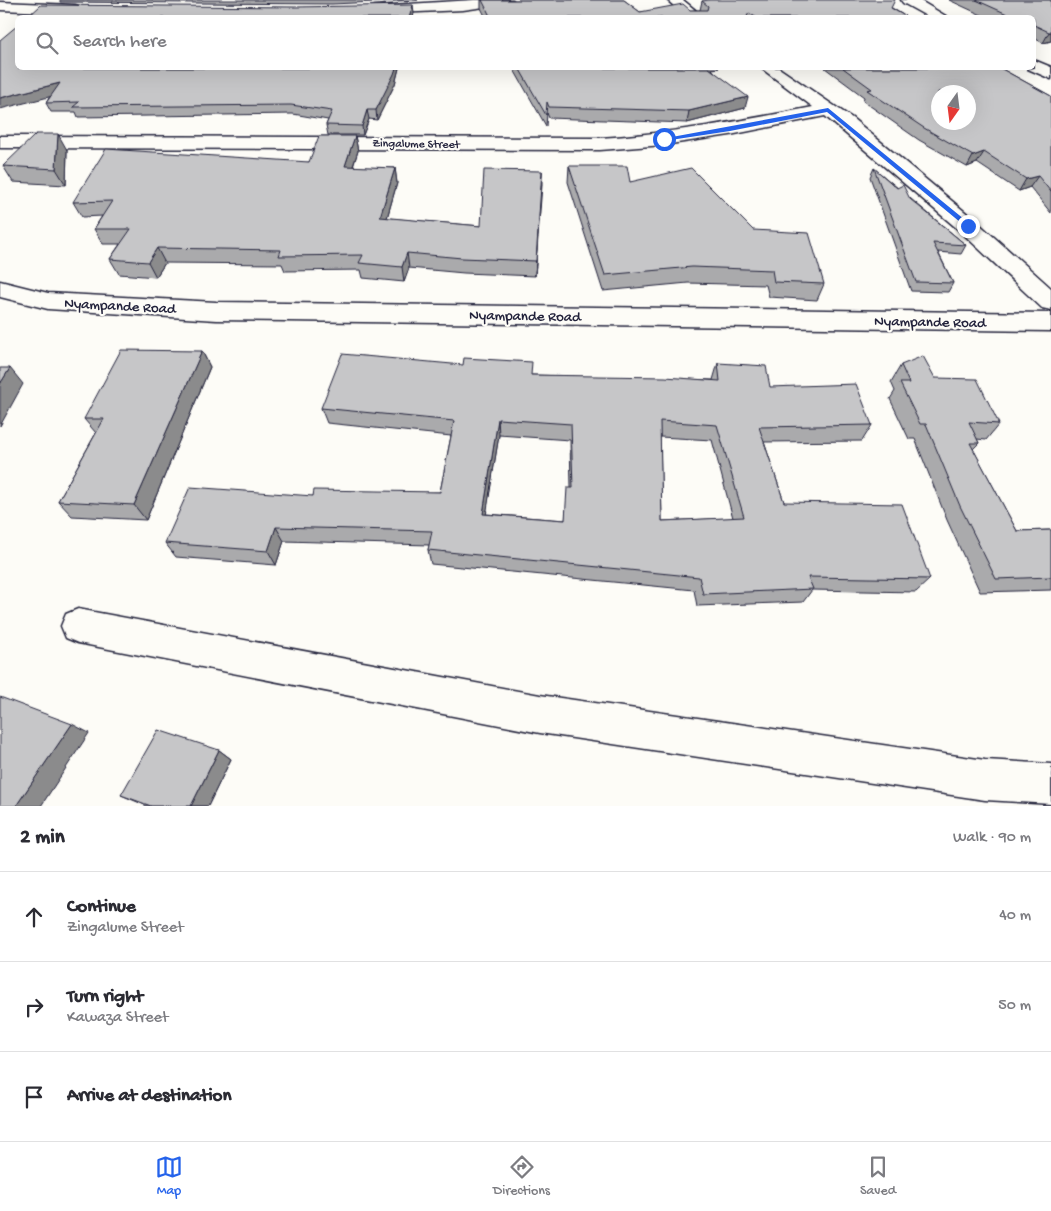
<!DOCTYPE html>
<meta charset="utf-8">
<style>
:root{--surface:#fff;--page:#f7f7f7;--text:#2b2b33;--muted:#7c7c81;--line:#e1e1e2;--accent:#2563eb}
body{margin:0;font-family:"Gochi Hand",sans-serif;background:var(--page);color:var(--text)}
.compass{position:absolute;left:931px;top:85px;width:45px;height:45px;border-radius:50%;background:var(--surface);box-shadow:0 5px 20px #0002;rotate:194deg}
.stop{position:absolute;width:15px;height:15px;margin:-11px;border:4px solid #2563eb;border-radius:50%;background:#fff}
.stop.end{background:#2563eb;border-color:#fff;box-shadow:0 1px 5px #0008}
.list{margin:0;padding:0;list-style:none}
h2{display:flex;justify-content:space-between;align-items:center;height:65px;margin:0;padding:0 20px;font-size:21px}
h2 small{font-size:16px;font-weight:400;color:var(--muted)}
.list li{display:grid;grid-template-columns:32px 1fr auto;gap:15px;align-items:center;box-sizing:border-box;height:90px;padding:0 20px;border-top:1px solid var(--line)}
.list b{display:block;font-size:19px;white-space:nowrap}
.list p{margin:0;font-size:16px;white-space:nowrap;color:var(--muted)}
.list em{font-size:16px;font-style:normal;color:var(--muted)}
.icon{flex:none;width:28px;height:28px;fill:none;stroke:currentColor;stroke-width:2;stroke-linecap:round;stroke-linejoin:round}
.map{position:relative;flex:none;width:1051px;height:806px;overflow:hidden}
.search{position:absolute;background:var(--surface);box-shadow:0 5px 20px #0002;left:15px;right:15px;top:15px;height:55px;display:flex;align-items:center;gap:12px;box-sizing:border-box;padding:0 18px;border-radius:8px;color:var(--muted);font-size:19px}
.sheet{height:335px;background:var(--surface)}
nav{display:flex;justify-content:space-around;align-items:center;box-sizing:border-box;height:70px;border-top:1px solid var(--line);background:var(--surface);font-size:14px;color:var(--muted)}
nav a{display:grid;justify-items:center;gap:2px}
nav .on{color:var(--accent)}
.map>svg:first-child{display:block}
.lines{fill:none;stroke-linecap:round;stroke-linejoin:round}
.minor-casing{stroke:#22223b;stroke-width:3}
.minor{fill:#fdfcf7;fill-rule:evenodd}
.wall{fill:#aaaaac;stroke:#22223b;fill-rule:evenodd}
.shaded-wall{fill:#8b8b8c;stroke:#22223b}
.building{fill:#c6c6c8;stroke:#22223b;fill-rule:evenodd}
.route{fill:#2563eb}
.labels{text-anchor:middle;stroke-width:4.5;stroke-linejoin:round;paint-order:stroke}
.far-street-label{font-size:12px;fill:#22223b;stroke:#fdfcf7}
.street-label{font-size:15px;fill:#22223b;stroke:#fdfcf7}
</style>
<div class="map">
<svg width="1051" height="806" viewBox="0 0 1051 806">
<rect width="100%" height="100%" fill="#fdfcf7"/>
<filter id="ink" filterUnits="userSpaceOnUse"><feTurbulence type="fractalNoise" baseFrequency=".02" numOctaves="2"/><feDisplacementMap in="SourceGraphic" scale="10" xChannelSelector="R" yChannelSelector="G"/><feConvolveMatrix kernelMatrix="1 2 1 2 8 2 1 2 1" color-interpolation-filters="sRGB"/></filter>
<g filter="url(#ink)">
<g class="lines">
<!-- minor casing -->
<g class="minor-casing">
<path id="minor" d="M 474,0 L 513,0 L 511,3 L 506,4 L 463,10 L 375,14 L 370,13 L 368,10 L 370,7 L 375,6 Z
M 667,0 L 683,0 L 705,18 L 688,18 Z
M 901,0 L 919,0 L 949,18 L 930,18 L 903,3 Z
M 0,2 L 75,5 L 80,6 L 82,9 L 80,12 L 75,13 L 0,10 Z
M 1034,60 L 1051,67 L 1051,79 L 1028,69 L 1034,68 Z
M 761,68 L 779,68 L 852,118 L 976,221 L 1051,288 L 1051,310 L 1042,308 L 960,231 L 825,116 L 730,135 L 664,145 L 600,150 L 0,148 L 0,136 L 600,138 C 673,133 741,121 813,107 Z
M 0,281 L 48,293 L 216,302 L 1051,313 L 1051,331 L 216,320 L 48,309 L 0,297 Z
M 78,609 L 540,695 L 985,760 L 1051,764 L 1051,804 L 985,800 L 540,733 L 78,643 L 66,638 L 61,626 L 66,614 Z"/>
</g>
<!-- minor -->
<use href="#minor" class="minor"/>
</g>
<!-- wall -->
<path class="wall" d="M 60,0 L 418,0 L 332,4 L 60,2 Z
M 481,0 L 624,0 L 640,12 L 700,10 L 702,1 L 892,8 L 908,18 L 486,18 L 481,8 Z
M 949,0 L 1051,0 L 1051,41 L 1043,43 L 1034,38 L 1034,18 L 988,18 Z
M 18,68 L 399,68 L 395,84 L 377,120 L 369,119 L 363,135 L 328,135 L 326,125 L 328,120 L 293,114 L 78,117 L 76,112 L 51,112 L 46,103 L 50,96 Z
M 513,68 L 719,68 L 712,69 L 745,108 L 687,123 L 549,118 L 547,113 L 546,126 Z
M 825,68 L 1000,68 L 1051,96 L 1051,213 L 1030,187 L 1019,191 L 977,163 L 967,167 L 919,140 L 863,101 L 864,97 Z
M 355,136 L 358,151 L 353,167 L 395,168 L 397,183 L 387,218 L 481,226 L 542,171 L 535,276 L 464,273 L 409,268 L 404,282 L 363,278 L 361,270 L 285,271 L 282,264 L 165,263 L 156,277 L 119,274 L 110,259 L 120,244 L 103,244 L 94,229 L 102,216 L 82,217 L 73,202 L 309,162 Z
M 67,150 L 66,185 L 13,182 L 3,166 Z
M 569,166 L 630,182 L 753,230 L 824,284 L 817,300 L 769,297 L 766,285 L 688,283 L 603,291 L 568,182 Z
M 874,168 L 966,245 L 961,254 L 938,252 L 953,283 L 948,292 L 911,291 L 870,177 Z
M 202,351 L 210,367 L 146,520 L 72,516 L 58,501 L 96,433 L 84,419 Z
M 718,363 L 770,387 L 872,425 L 862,441 L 764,442 L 784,502 L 930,579 L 916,592 L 812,590 L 803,602 L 697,606 L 694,590 L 431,564 L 428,550 L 429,545 L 284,541 L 276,565 L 176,557 L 165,543 L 313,496 L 440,492 L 451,436 L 327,423 L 321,408 L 532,375 L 713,380 ZM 499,435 L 570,440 L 571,488 L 565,520 L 486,514 ZM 660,437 L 712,440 L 733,518 L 662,521 Z
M 901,365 L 935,378 L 999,424 L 986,440 L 977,439 L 979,443 L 973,449 L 1017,531 L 1051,530 L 1051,590 L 980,592 L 947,520 L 915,439 L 909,439 L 890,399 L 895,391 L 891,382 Z
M 219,750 L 231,759 L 208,806 L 147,806 L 121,795 Z"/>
<!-- shaded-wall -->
<path class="shaded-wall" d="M 413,5 L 414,13 L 413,18 L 409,18 Z
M 1049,32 L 1051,32 L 1051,41 L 1043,43 Z
M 396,68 L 399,68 L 395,84 L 377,120 L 376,110 Z
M 60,83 L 65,93 L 0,109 L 0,98 Z
M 748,97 L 745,108 L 687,123 L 689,111 Z
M 367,110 L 369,119 L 363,135 L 362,126 Z
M 58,134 L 67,150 L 66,185 L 56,169 Z
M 355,136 L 358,151 L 348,181 L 345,166 Z
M 984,152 L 977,163 L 967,167 L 973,156 Z
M 395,168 L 397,183 L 383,232 L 380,217 Z
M 542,171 L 542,185 L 535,276 Z
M 1038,176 L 1030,187 L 1019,191 L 1026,179 Z
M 157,248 L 165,263 L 156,277 L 148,262 Z
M 407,253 L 409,268 L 404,282 L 402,267 Z
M 202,351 L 210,367 L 146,520 L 134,505 Z
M 10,368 L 23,384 L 0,426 L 0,384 Z
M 498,419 L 499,435 L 484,528 L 483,514 Z
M 276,527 L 284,541 L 276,565 L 268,551 Z
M 72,724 L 89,733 L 41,806 L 16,806 Z
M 219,750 L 231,759 L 208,806 L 191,806 Z"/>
<!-- building -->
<path class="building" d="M 482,0 L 624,0 L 640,12 L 683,4 L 690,10 L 707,10 L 708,6 L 702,1 L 709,0 L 895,0 L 891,8 L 908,18 L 757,18 L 749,13 L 746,18 L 491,18 Z
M 976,0 L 1051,0 L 1051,32 L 1049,32 L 1034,25 L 1034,18 L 1016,18 Z
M 41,5 L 295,7 L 413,5 L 409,18 L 27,18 Z
M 18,25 L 18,68 L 396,68 L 394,74 L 376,110 L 367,110 L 362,126 L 326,125 L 332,111 L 291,105 L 73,107 L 79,102 L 46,103 L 60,83 L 0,98 L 0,40 Z
M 519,68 L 709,68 L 748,97 L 689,111 L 549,107 L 547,102 L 546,115 Z
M 843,68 L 1000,68 L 1051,96 L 1051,192 L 1038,176 L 1026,179 L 984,152 L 973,156 L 924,128 L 867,90 L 872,89 ZM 938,92 L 968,92 L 968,122 L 938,122 Z
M 36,134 L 58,134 L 56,169 L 3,166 Z
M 319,136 L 355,136 L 345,166 L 395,168 L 380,217 L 481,226 L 484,170 L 542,171 L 536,261 L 462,258 L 407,253 L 402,267 L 359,263 L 363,255 L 279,256 L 281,250 L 157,248 L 148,262 L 110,259 L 131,229 L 94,229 L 112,201 L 73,202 L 106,149 L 309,162 Z
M 569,166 L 627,166 L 630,182 L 691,168 L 753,230 L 809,233 L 824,284 L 774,282 L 772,270 L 692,267 L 605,275 Z
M 874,168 L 897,188 L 903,185 L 910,199 L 966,245 L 933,243 L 953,283 L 916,282 Z
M 121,350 L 202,351 L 134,505 L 58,501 L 104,419 L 84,419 Z
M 342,354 L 463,365 L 464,358 L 532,362 L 531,375 L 665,377 L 720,381 L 718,363 L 766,366 L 770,387 L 856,384 L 872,425 L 759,427 L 784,502 L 902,504 L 930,579 L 808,577 L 813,589 L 703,594 L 699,577 L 428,550 L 432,531 L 276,527 L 268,551 L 165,543 L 190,487 L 313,496 L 314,490 L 440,492 L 454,421 L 321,408 ZM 498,419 L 571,424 L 573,488 L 567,488 L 565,520 L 483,514 ZM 660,421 L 717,425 L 744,517 L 662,521 Z
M 923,356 L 935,378 L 977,379 L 999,424 L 969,422 L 979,443 L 970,443 L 1017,531 L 1051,530 L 1051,577 L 996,579 L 960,506 L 926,424 L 920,424 L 900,383 L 909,383 L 901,365 Z
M 0,368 L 10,368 L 0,384 Z
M 0,697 L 72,724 L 16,806 L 0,806 Z
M 158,730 L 219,750 L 191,806 L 151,806 L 121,795 Z"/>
</g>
<!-- route -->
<path class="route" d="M 828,108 L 970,224 L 970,227 L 966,227 L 827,112 L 730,131 L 664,141 L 661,139 Z"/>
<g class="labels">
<!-- far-street labels -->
<g class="far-street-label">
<text transform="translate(416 143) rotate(1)" y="4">Zingalume Street</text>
</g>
<!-- street labels -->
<g class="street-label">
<text transform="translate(120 305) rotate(3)" y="5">Nyampande Road</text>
<text transform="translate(525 315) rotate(1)" y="5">Nyampande Road</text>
<text transform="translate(930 321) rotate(1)" y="5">Nyampande Road</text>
</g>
</g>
</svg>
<svg class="compass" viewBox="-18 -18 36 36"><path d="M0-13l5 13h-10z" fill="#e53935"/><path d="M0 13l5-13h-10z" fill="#7c7c81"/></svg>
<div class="stop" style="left:664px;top:139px"></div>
<div class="stop end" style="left:968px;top:226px"></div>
<div class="search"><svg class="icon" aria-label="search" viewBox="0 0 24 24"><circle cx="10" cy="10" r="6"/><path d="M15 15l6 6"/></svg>Search here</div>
</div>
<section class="sheet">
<h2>2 min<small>Walk · 90 m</small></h2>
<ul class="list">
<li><svg class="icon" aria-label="ahead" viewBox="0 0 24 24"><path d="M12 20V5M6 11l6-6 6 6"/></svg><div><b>Continue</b><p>Zingalume Street</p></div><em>40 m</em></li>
<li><svg class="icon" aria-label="right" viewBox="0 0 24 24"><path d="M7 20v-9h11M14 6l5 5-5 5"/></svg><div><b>Turn right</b><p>Kawaza Street</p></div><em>50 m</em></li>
<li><svg class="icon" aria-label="arrive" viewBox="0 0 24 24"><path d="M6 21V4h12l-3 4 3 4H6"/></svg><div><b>Arrive at destination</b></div></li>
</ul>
</section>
<nav>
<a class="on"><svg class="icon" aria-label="map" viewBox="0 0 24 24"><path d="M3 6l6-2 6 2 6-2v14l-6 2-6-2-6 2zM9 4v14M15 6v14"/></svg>Map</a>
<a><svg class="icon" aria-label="directions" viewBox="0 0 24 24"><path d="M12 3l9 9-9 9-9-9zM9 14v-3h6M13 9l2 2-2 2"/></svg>Directions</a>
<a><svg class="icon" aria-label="saved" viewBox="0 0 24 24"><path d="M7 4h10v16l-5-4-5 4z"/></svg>Saved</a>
</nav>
